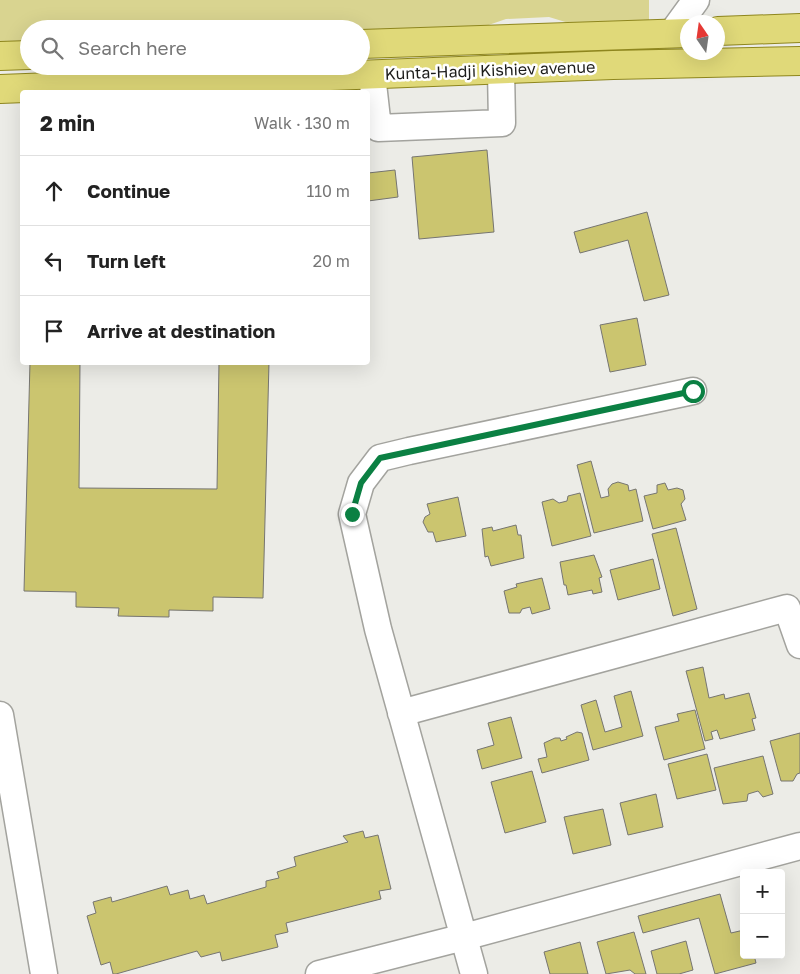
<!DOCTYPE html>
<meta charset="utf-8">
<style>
:root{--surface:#fff;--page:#f2f2f2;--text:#222;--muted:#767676;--line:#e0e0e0}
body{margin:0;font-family:"Golos Text",sans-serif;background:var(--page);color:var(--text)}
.controls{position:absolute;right:15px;bottom:15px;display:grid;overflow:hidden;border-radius:5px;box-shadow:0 5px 20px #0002}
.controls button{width:45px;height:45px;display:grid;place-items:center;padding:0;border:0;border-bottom:1px solid var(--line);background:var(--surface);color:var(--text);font:25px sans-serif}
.compass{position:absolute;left:680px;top:15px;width:45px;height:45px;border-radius:50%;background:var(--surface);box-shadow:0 5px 20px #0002;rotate:347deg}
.stop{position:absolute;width:15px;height:15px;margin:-11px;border:4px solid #0b8043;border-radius:50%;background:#fff}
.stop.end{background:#0b8043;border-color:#fff;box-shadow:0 1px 5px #0008}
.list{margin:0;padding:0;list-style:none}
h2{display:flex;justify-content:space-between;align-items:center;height:65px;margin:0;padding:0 20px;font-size:21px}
h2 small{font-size:16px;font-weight:400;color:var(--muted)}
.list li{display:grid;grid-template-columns:32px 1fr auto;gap:15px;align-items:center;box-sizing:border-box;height:70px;padding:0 20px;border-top:1px solid var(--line)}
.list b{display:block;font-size:19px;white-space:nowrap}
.list em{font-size:16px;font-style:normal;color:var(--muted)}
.icon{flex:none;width:28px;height:28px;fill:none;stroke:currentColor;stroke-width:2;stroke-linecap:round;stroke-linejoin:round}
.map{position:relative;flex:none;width:800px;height:974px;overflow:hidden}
.search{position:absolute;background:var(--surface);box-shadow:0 5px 20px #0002;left:20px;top:20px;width:350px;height:55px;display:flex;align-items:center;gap:12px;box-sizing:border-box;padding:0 18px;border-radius:28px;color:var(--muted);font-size:19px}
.panel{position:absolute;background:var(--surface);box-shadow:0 5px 20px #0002;left:20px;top:90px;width:350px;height:275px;border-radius:5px}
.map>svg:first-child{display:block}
.green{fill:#d9d490}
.building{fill:#cbc56f;stroke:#767571}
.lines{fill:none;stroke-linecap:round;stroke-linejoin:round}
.minor-casing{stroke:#a3a39e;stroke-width:29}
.major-casing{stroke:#8e861e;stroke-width:30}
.minor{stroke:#fff;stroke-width:26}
.major{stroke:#e0d979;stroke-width:28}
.route{stroke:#0b8043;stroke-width:6}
.labels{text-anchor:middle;stroke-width:5;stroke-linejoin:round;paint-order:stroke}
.street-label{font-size:16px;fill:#1c1c1a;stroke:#fff}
</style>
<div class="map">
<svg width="800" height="974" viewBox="0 0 800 974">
<rect width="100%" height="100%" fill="#ecece7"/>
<!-- green -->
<path class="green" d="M 0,0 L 649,0 L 649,21 L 572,24 L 549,17 L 506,19 L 477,29 L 361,33 L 361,29 L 29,29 L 29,47 L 0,48 Z"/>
<!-- building -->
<path class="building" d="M 487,150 L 494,232 L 419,239 L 412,157 Z
M 395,170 L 398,197 L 368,201 L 368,173 Z
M 647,212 L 669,295 L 644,301 L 628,240 L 580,253 L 574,232 Z
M 637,318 L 646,365 L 610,372 L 600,325 Z
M 30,362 L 80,362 L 79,488 L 217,489 L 219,362 L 269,362 L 263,598 L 213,597 L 213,611 L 169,610 L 169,617 L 118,616 L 119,608 L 76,607 L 76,592 L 24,591 Z
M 591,461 L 601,498 L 609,496 L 608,489 L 612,484 L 618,482 L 628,485 L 629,491 L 636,489 L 643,521 L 594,533 L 577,465 Z
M 665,483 L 668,490 L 677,488 L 683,490 L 685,499 L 681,504 L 686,520 L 653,529 L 644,496 L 657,493 L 657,485 Z
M 580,493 L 591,536 L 552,546 L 542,502 L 553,499 L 559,503 L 567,501 L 568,496 Z
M 458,497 L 466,536 L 436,542 L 433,532 L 428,532 L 423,522 L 425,517 L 430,514 L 427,504 Z
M 516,525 L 518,535 L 521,535 L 524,558 L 491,566 L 488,556 L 485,557 L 482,529 L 492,527 L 493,531 Z
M 676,528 L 697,609 L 673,616 L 652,534 Z
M 594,555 L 602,577 L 599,578 L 602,592 L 593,594 L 592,590 L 568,595 L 566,585 L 564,585 L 560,562 Z
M 653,559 L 660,589 L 618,600 L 610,570 Z
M 542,578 L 550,609 L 532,614 L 530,607 L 522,609 L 520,613 L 509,613 L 504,591 L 517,587 L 516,584 Z
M 703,667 L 709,698 L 724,694 L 725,699 L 749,693 L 756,718 L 752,719 L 755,730 L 720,739 L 717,730 L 711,732 L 713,739 L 705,741 L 686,671 Z
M 631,691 L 643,736 L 593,750 L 581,705 L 596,700 L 605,732 L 622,727 L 614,696 Z
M 695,710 L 705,749 L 664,760 L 655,727 L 679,721 L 677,714 Z
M 511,717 L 522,758 L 482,769 L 477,750 L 494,745 L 488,723 Z
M 577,732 L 582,733 L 589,760 L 542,773 L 538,759 L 547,757 L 544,743 L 555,738 L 560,738 L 561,741 L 567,739 L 566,737 Z
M 800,733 L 800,773 L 797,774 L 793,781 L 781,781 L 770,741 Z
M 707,754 L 716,790 L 677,799 L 668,764 Z
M 763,756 L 773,794 L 763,797 L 758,791 L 748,794 L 747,801 L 723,804 L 714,768 Z
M 532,771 L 546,822 L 505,833 L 491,782 Z
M 656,794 L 663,827 L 628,835 L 620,803 Z
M 603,809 L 611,845 L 573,854 L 564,817 Z
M 363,831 L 365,838 L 378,835 L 391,889 L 379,891 L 381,899 L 286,923 L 288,932 L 275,935 L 278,947 L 222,961 L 220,952 L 201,957 L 197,951 L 116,974 L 113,974 L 110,962 L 101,965 L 87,916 L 96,913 L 93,902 L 111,897 L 112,902 L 167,886 L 170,895 L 188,890 L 190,899 L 204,895 L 207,904 L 266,887 L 266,881 L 279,878 L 277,872 L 296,866 L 294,857 L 348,842 L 343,836 Z
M 720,894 L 731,933 L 744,930 L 744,955 L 754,955 L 756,963 L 715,974 L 699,918 L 643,933 L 638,916 Z
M 634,932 L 646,974 L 635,974 L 630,970 L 606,974 L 597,942 Z
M 686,941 L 693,970 L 679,974 L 657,974 L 651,951 Z
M 580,942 L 588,974 L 550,974 L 544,952 Z"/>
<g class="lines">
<!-- minor casing -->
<g class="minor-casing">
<path id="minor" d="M 672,33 L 696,0
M 372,75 L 378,128 L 502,123 L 501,70
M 401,713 L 787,608 L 800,645
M 0,715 L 44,974
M 319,974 L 464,937 L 800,846
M 474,974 L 378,629 L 352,514 L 361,483 L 380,458 L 409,451 L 693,391"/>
</g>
<!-- major casing -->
<g class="major-casing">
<path id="major" d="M 718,31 L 800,28
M 361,44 L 688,33
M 0,56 L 29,55
M 0,89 L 613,65 L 800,61"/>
</g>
<!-- minor -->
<use href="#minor" class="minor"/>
<!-- major -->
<use href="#major" class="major"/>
</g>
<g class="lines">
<!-- route -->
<path class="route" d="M 352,514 L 361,483 L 380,458 L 693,391"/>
</g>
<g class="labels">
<!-- street labels -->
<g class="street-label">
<text transform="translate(490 70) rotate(-2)" y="6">Kunta-Hadji Kishiev avenue</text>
</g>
</g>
</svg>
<div class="controls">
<button>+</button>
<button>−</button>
</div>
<svg class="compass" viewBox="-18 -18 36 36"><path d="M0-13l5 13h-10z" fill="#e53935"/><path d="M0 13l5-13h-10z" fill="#767676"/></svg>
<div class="stop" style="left:693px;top:391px"></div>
<div class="stop end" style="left:352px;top:514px"></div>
<div class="search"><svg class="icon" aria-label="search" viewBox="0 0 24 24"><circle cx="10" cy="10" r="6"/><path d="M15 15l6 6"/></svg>Search here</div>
<section class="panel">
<h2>2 min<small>Walk · 130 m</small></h2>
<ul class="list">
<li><svg class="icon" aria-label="ahead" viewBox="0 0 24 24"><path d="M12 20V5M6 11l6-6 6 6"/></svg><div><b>Continue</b></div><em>110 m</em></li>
<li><svg class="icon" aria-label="left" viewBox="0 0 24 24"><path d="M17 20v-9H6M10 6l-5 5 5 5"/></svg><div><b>Turn left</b></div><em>20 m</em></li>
<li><svg class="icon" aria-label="arrive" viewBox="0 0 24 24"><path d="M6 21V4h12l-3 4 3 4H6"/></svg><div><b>Arrive at destination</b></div></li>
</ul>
</section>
</div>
